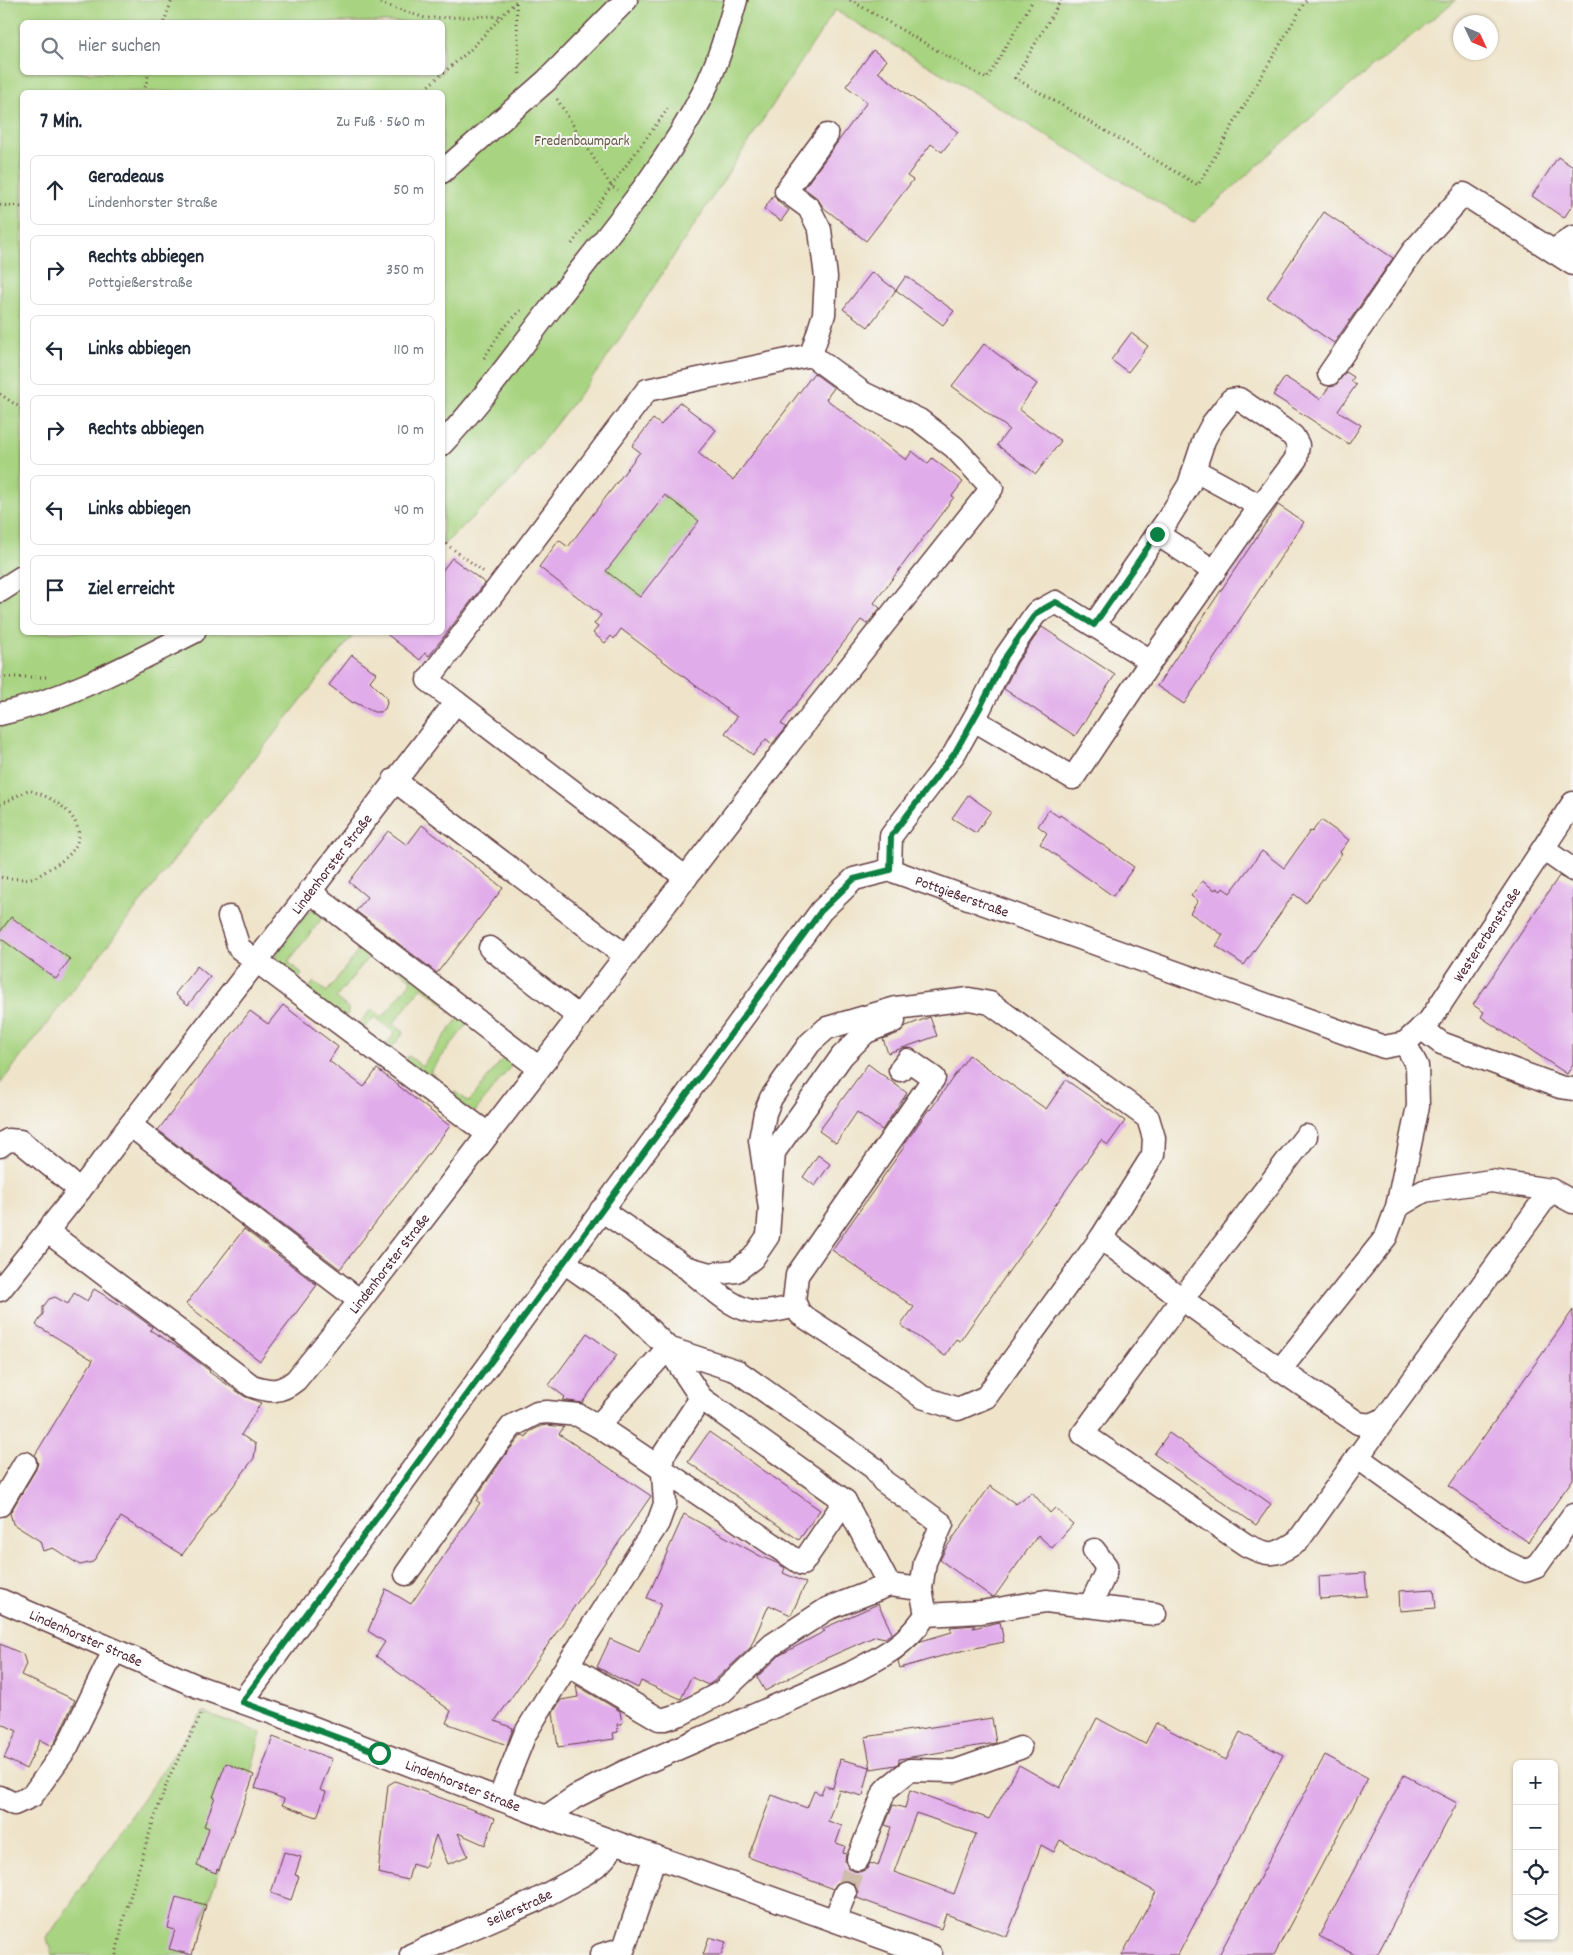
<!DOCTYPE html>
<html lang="de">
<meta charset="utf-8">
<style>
:root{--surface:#fff;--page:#f6f6f7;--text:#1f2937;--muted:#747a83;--line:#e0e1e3}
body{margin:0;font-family:Dekko,sans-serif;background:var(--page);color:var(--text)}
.controls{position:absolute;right:15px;bottom:15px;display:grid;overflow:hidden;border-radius:8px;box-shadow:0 1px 4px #0004}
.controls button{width:45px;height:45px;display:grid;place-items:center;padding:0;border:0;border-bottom:1px solid var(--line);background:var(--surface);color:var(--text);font:25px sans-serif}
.compass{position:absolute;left:1453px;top:15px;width:45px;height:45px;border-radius:50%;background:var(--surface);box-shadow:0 1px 4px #0004;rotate:134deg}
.stop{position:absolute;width:15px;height:15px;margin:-11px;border:4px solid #0b8043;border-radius:50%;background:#fff}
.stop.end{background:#0b8043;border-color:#fff;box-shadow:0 1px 5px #0008}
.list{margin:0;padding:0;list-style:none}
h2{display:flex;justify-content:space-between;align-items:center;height:65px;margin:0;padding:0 20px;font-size:21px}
h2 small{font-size:16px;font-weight:400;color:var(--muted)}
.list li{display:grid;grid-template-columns:32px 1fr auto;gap:15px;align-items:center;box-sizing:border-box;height:70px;margin:0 10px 10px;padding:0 10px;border:1px solid var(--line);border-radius:8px}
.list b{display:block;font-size:19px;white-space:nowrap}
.list p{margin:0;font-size:16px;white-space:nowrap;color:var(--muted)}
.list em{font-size:16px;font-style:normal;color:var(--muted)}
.icon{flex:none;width:28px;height:28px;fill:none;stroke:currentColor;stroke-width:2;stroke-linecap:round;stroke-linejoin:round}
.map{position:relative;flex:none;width:1573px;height:1955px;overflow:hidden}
.search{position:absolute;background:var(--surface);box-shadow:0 1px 4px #0004;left:20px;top:20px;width:425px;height:55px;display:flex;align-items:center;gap:12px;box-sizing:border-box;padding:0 18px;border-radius:8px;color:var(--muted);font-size:19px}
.panel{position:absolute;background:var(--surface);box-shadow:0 1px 4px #0004;left:20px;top:90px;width:425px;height:545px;border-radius:8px}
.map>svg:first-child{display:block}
.green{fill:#a8d481;stroke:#797a56;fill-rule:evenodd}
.building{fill:#e1acea;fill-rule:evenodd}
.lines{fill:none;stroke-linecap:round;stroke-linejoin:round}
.minor-tunnel{stroke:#cebdaa;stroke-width:22;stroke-dasharray:22 11;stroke-linecap:butt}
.minor-casing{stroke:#633d43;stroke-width:25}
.path{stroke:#633d43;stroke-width:3;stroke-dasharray:1 4;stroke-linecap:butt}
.minor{stroke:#fff;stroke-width:22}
.route{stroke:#0b8043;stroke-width:6}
.labels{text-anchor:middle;stroke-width:4;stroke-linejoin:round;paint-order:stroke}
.park-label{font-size:15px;fill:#665545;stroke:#f6f6f2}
.street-label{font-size:15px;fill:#4a1f2b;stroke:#f6f6f2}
</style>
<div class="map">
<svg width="1573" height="1955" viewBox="0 0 1573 1955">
<rect width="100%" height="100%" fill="#f6f6f2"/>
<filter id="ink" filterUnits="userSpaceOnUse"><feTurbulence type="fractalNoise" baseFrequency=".02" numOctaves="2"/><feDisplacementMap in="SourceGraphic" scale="10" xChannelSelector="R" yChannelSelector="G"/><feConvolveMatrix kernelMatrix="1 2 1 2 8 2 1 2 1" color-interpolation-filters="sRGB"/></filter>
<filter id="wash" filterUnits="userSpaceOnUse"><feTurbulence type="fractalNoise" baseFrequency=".0096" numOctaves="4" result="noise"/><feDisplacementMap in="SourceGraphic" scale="20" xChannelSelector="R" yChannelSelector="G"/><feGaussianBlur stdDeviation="1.12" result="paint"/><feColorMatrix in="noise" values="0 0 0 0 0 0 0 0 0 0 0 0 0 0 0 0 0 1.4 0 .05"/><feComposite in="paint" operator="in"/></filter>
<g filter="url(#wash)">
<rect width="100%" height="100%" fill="#efe4ca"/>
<!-- green -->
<path class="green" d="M 0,0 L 1456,0 L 1322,108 L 1193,223 L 835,10 L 603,364 L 513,479 L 443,545 L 442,92 L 22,92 L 22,632 L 355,633 L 189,840 L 0,1084 ZM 22,22 L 442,22 L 442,72 L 22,72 Z
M 703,493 L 714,502 L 640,597 L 606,571 L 665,495 L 688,512 Z
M 316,908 L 327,910 L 518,1057 L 474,1113 L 453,1097 L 456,1092 L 469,1102 L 507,1053 L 468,1023 L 430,1072 L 442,1082 L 439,1087 L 406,1061 L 407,1057 L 409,1056 L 422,1066 L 460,1016 L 422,987 L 393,1024 L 404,1032 L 390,1050 L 385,1046 L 395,1033 L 374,1017 L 364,1029 L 358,1025 L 371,1009 L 383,1017 L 412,980 L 374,950 L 336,998 L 349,1009 L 347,1015 L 341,1019 L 306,992 L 314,982 L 327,992 L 364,943 L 326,913 L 288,962 L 302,973 L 299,979 L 293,983 L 281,973 L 275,964 L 276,954 L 308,912 Z
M 203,1712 L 261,1733 L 244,1799 L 190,1955 L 52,1955 L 47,1938 Z"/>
<g id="blocks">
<!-- building -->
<path class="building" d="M 873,50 L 887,60 L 878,72 L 958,132 L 942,152 L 931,144 L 907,176 L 913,180 L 866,241 L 824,208 L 817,198 L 804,188 L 867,102 L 846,86 Z
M 1558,157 L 1573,167 L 1573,204 L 1564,218 L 1532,196 Z
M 774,195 L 778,202 L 789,210 L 781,221 L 764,209 Z
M 1324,212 L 1393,258 L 1334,343 L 1267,297 Z
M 872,272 L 896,290 L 868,327 L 843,309 Z
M 906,276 L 954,311 L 943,325 L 896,290 Z
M 1131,333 L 1148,346 L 1128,372 L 1111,360 Z
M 984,344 L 1037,384 L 1019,409 L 1061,441 L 1036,474 L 997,445 L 1009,429 L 952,386 Z
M 1346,372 L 1354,377 L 1351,381 L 1356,385 L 1338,411 L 1361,425 L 1349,444 L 1273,395 L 1285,377 L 1320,399 L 1329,387 L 1335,386 Z
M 814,373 L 834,388 L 826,399 L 906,460 L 912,451 L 928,464 L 932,458 L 963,482 L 952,496 L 954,497 L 874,603 L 880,608 L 867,624 L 861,620 L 781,724 L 786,727 L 772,744 L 766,739 L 753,755 L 725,733 L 737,717 L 621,629 L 614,639 L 611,636 L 605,643 L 593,633 L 598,627 L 594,624 L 601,615 L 539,567 L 559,540 L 568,547 L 640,452 L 632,446 L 653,419 L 661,425 L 679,402 L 716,430 L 698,453 L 733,480 ZM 665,495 L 699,521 L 640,597 L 606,571 Z
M 1278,505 L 1304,522 L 1184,704 L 1157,686 Z
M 452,558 L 485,583 L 429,656 L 425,653 L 420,660 L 384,632 L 442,632 L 442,571 Z
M 1042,627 L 1115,675 L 1075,736 L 1004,689 L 1017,663 Z
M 352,655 L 376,673 L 370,681 L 386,697 L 387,703 L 385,709 L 380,712 L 374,712 L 354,702 L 353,703 L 329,685 Z
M 968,795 L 991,811 L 976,833 L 952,818 Z
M 1049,810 L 1059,817 L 1060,815 L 1134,867 L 1113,896 L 1040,844 L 1047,833 L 1038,826 Z
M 1321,820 L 1349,840 L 1340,852 L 1342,853 L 1306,903 L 1294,894 L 1244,965 L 1216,946 L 1223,935 L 1190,913 L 1198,901 L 1191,896 L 1202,881 L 1215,890 L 1216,888 L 1221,891 L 1223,888 L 1230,893 L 1262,851 L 1284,868 L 1310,831 L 1312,832 Z
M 422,825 L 503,888 L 437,973 L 356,911 L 367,897 L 349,882 L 388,831 L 407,845 Z
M 1559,876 L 1573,883 L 1573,1065 L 1567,1074 L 1481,1017 L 1484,1012 L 1473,1005 Z
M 11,917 L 70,959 L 56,979 L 0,938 L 0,932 Z
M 197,966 L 210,977 L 188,1005 L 175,994 Z
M 283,1005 L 338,1047 L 329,1061 L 364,1087 L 377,1069 L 450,1126 L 340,1269 L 158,1130 L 250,1011 L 268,1024 Z
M 930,1017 L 937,1036 L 888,1053 L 883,1039 L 899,1033 L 906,1026 Z
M 969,1055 L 1046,1109 L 1066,1080 L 1125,1121 L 1108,1145 L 1101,1140 L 960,1341 L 956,1339 L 945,1356 L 901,1325 L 914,1307 L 832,1250 L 904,1147 L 903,1146 L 929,1109 L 930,1110 Z
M 868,1064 L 907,1093 L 882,1130 L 857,1112 L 836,1143 L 819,1131 Z
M 818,1155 L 830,1164 L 815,1186 L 803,1177 Z
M 244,1229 L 317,1285 L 260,1361 L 186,1304 Z
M 94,1289 L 129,1310 L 152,1327 L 150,1330 L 181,1349 L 210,1371 L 209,1372 L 244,1396 L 261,1403 L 241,1435 L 256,1444 L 254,1458 L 182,1555 L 121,1517 L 93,1562 L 80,1565 L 53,1548 L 43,1551 L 40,1541 L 13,1524 L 10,1513 L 36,1469 L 38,1463 L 35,1455 L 93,1360 L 36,1325 L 43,1314 L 43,1307 L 49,1299 L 55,1297 L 68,1304 L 74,1293 L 87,1301 Z
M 1573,1310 L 1573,1479 L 1528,1542 L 1449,1486 Z
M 587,1333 L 617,1355 L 582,1403 L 562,1400 L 565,1397 L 549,1385 Z
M 547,1425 L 564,1427 L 559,1434 L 651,1496 L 495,1721 L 513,1728 L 507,1745 L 446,1723 L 451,1711 L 376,1656 L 385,1642 L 368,1631 L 386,1589 L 411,1604 L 480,1503 L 477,1501 L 479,1498 L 477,1496 L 506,1454 L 521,1436 L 523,1435 L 526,1437 L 529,1432 L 541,1426 Z
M 709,1432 L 820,1510 L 799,1540 L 688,1462 Z
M 1169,1433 L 1271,1504 L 1256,1525 L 1154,1454 Z
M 990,1486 L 1016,1504 L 1032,1492 L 1050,1513 L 1055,1508 L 1073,1524 L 1052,1548 L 1038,1535 L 995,1596 L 992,1597 L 940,1560 L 946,1548 Z
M 684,1514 L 762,1557 L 777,1563 L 785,1568 L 783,1573 L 806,1583 L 791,1615 L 769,1605 L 750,1648 L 714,1681 L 708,1685 L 691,1677 L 681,1699 L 641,1681 L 638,1688 L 597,1667 L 610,1639 L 639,1652 L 661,1604 L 647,1598 Z
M 1365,1573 L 1367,1596 L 1320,1599 L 1319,1576 Z
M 1434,1589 L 1436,1608 L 1400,1611 L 1399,1591 Z
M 878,1604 L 892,1633 L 885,1638 L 876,1636 L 822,1660 L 765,1691 L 757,1677 L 780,1655 L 825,1631 L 822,1629 Z
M 1000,1622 L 1004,1642 L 956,1652 L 900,1668 L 898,1661 L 921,1641 L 952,1632 L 950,1627 L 975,1625 L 973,1628 Z
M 0,1644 L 23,1654 L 26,1664 L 21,1675 L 75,1700 L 56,1740 L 52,1746 L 40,1740 L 26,1769 L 4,1758 L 17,1731 L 0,1723 Z
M 576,1685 L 620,1711 L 622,1724 L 617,1724 L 618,1732 L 613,1733 L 614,1739 L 558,1747 L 553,1713 L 561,1700 L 578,1697 Z
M 992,1718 L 996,1743 L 899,1759 L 899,1762 L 896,1765 L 871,1769 L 865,1737 Z
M 1097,1718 L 1145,1744 L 1156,1723 L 1226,1760 L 1240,1732 L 1283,1755 L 1178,1955 L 1122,1955 L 1156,1892 L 1060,1840 L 1054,1852 L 1041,1845 L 1007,1937 L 946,1914 L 941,1929 L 857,1898 L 858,1891 L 855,1885 L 849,1881 L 843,1880 L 837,1883 L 833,1889 L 748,1857 L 772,1795 L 807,1808 L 814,1791 L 821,1794 L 824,1786 L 833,1788 L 840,1759 L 870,1767 L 863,1796 L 839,1790 L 828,1821 L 842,1826 L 836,1843 L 845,1846 L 843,1853 L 846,1854 L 845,1861 L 848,1868 L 854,1871 L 860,1872 L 867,1869 L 870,1863 L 878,1866 L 891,1827 L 885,1825 L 893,1805 L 905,1808 L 910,1790 L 989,1819 L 1019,1765 L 1060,1788 ZM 916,1813 L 976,1834 L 954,1894 L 894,1872 Z
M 273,1737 L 332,1759 L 320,1790 L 326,1792 L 317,1817 L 282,1805 L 284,1799 L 255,1788 Z
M 1325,1755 L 1368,1778 L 1274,1955 L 1219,1955 Z
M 226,1763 L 254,1775 L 219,1870 L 217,1869 L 216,1873 L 197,1866 L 209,1828 L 204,1826 L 215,1797 L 213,1797 Z
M 1404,1775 L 1457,1803 L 1377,1955 L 1355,1955 L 1319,1936 Z
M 395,1781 L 495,1818 L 485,1845 L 458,1833 L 468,1856 L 448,1864 L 436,1835 L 425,1868 L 412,1864 L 408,1880 L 378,1873 L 388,1785 Z
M 284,1852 L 301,1857 L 295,1875 L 299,1876 L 291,1900 L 271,1893 Z
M 176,1897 L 206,1905 L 192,1955 L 169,1949 L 175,1930 L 168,1928 Z
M 709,1937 L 726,1942 L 721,1955 L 703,1955 Z"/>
</g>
</g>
<g filter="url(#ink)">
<use href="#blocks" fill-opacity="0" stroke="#633d43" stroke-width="1"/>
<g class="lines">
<!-- minor-tunnel -->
<path class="minor-tunnel" d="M 845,1893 L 858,1859"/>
<!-- minor casing -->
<g class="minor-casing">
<g id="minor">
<path d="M 442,172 L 546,81 L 626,0"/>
<path d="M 1553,251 L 1573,237"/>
<path d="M 811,355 L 824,314 L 826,277 L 820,230 L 809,208 L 786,191 L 827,135"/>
<path d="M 1329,374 L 1413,251 L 1464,194 L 1573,264"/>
<path d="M 442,444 C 483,400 518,351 554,304 C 606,236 664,170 703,93 C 718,64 727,31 736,0"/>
<path d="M 1194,470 L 1260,506"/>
<path d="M 1157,534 L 1214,571"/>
<path d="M 0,591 L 22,577"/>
<path d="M 1094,625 L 1168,519 L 1189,485 L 1204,440 L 1213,423 L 1231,400 L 1239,399 L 1293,436 L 1298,445 L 1296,459 L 1249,522 L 1151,661"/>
<path d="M 0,714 C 68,699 132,663 194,632"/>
<path d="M 394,780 L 626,956"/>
<path d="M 1543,849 L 1573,870"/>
<path d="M 890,870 L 891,836 L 954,754 L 980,708 L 1006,656 L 1036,613 L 1056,602 L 1151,661 L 1073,778 L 974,720"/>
<path d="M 309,891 L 539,1068"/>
<path d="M 229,917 L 239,948 L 488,1134"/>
<path d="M 490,948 L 579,1017"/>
<path d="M 1421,1028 L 1441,1043 L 1560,1087 L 1573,1089"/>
<path d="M 900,1070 L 908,1060 L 934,1078 L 797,1275 L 794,1301 L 800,1314 L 899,1379 L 922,1397 L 958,1409 L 986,1397 L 1101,1238 L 1182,1299 L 1280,1370 L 1386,1237 L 1397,1207 L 1418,1106 L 1417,1066 L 1405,1043"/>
<path d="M 130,1125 L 360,1301"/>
<path d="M 1306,1136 L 1182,1299 L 1083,1434 L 1246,1545 C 1271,1557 1275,1556 1298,1541 L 1387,1416"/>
<path d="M 0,1146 L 8,1140 L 20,1141 L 80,1190"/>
<path d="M 1551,1190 L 1573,1202"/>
<path d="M 770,1209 L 760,1140 L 765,1113 L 771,1098 L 810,1043 L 827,1028 L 896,1008 L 969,999 L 990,1003 L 1148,1118 L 1154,1138 L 1153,1155 L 1101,1238"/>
<path d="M 601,1210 L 685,1267 L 710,1274 L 736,1271 L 753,1258 L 768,1236 L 774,1152 L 842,1056 L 866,1032 L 894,1021"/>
<path id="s1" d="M 48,1232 L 252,1386 C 271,1392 280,1393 296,1380 L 360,1301 L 791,741 L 992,488 L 954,447 L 919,420 L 863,393 L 811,355 L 647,390 L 428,680 L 456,702"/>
<path d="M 690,1271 C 710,1286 732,1310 757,1312 C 770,1313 784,1309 796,1306"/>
<path id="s2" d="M 0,1290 L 80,1190 L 456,702 L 686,878"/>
<path d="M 1280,1370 L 1358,1423 C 1370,1426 1377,1424 1387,1416 L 1551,1190 L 1491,1181 L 1424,1191 L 1397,1207"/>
<path d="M 701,1398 L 845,1501 L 889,1585 L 921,1589"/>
<path d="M 1357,1457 L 1499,1559 L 1525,1571 L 1536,1567 L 1573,1515"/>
<path d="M 845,1501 L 802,1564 L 598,1426 L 668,1348 L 737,1371 L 874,1468 L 883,1481 L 942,1524 L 925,1562 L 921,1589 L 926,1615 L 981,1612 L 1046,1601 L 1155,1614"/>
<path d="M 0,1505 L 25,1463"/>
<path d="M 406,1574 L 496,1446 L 512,1426 L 537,1413 L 547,1412 L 578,1415 L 598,1426"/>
<path id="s3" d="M 0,1600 L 199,1687 L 301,1723 L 567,1825 L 931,1955"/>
<path d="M 1090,1606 L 1105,1574 L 1106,1566 L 1094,1550"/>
<path d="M 568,1665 L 659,1719 L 665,1719 L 681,1714 L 722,1692 L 772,1645 L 827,1609 L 889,1585"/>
<path id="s4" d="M 242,1702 L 821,911 L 854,879 L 890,870 L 1384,1047 L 1405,1043 L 1430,1020 L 1573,803"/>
<path d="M 0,1797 L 14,1804 L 32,1796 L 67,1747 L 114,1651"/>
<path d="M 499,1799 L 525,1734 L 556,1683 L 658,1523 L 665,1504 L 662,1457 L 701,1398 L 668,1348 L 621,1302 L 564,1262"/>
<path d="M 546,1817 L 575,1797 L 624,1772 L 851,1673 C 885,1655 904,1646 926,1615"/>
<path d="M 858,1859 L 885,1790 L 910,1770 L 955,1771 L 1020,1748"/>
<path d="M 835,1920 L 845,1893"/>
<path id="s5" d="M 411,1955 L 537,1900 L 586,1873 L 600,1863 L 608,1854 L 613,1842"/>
<path d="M 601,1955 L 624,1948 L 655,1856"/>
</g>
</g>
<!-- path -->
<path class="path" d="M 377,0 L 380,3 L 425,18 L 502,16
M 850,0 L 987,79 L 1033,0
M 1061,0 L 1015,78 L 1198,185 L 1306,0
M 516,3 L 520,77
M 164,22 L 172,0
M 144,92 L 149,72
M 421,92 L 469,51 L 517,0
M 557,99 L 611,186 L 618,190
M 0,205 L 22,207
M 572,244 L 611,186 L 670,106
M 484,358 L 502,330 L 521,310
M 0,394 L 22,409
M 442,541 L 484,572
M 0,677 L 46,677
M 0,805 L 28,790 C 70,801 104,839 52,867 C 46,871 38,877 31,878 C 23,880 13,878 4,878 L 0,877
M 116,1955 L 124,1917 L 152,1825 L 169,1777 L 203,1711"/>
<!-- minor -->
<use href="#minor" class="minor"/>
</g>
</g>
<g class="lines" filter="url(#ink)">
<!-- route -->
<path class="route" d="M 379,1753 L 242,1702 L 821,911 L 854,879 L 890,870 L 891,836 L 954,754 L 980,708 L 1006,656 L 1036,613 L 1056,602 L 1094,625 L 1157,534"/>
</g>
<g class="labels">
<!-- park labels -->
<g class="park-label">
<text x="582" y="145">Fredenbaumpark</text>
</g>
<!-- street labels -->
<g class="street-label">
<text dy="5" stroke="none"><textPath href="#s2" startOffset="540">Lindenhorster Straße</textPath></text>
<text dy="5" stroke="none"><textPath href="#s4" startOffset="1140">Pottgießerstraße</textPath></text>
<text dy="5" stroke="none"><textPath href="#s4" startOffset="1746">Westererbenstraße</textPath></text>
<text dy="5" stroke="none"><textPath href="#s1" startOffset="452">Lindenhorster Straße</textPath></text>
<text dy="5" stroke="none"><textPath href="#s3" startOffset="94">Lindenhorster Straße</textPath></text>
<text dy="5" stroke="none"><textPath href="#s3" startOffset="499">Lindenhorster Straße</textPath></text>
<text dy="5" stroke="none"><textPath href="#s5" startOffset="118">Seilerstraße</textPath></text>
</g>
</g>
</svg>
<div class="controls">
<button>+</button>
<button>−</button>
<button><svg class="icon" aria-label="locate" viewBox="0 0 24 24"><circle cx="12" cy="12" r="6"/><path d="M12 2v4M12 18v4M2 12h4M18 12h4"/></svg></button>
<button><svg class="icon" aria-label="layers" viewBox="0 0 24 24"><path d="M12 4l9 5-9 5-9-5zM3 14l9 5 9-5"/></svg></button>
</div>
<svg class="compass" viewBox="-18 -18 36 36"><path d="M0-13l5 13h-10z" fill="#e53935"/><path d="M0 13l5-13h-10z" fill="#747a83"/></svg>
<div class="stop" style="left:379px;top:1753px"></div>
<div class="stop end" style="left:1157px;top:534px"></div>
<div class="search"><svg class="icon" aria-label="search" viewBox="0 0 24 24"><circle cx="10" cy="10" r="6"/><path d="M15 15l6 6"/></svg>Hier suchen</div>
<section class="panel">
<h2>7 Min.<small>Zu Fuß · 560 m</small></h2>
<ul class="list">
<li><svg class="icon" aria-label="ahead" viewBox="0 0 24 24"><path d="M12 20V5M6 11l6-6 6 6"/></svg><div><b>Geradeaus</b><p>Lindenhorster Straße</p></div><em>50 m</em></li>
<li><svg class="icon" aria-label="right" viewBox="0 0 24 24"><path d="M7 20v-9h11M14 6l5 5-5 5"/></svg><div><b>Rechts abbiegen</b><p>Pottgießerstraße</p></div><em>350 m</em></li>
<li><svg class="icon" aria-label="left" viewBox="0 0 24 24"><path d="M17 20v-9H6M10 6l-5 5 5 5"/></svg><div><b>Links abbiegen</b></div><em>110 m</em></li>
<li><svg class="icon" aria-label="right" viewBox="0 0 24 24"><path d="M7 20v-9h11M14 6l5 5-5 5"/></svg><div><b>Rechts abbiegen</b></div><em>10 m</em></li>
<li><svg class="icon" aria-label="left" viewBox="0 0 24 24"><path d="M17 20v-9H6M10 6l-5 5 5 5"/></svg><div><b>Links abbiegen</b></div><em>40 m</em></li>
<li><svg class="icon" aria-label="arrive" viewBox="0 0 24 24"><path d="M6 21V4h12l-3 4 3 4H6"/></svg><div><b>Ziel erreicht</b></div></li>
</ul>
</section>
</div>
